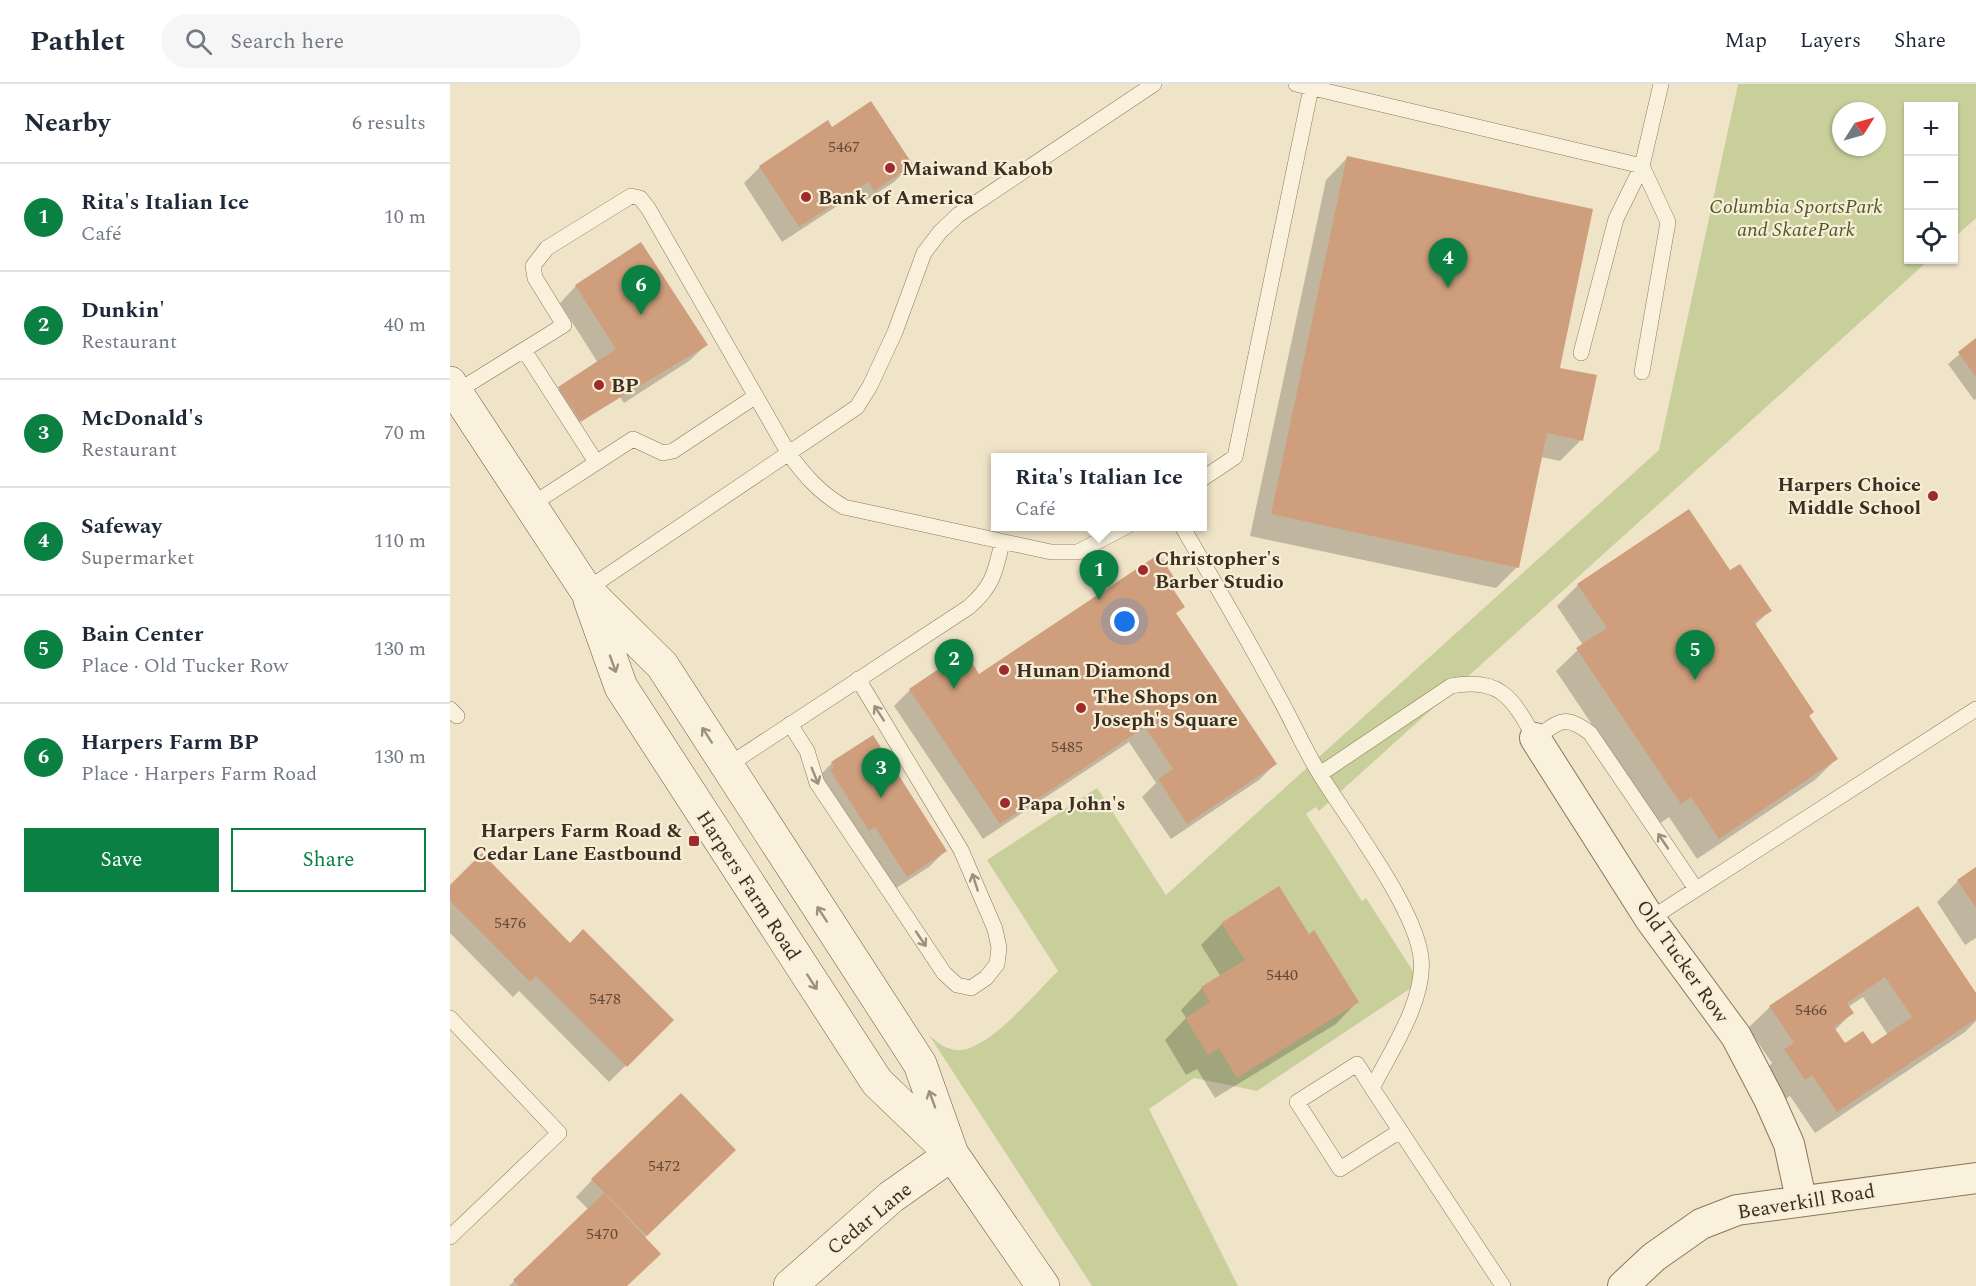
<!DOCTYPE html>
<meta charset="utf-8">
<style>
:root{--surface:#fff;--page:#f6f6f7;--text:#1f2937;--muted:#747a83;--line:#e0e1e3;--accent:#0b8043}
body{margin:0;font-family:Spectral,serif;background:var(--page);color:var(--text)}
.controls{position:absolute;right:18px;top:18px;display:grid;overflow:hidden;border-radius:0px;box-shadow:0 2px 4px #0004}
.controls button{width:54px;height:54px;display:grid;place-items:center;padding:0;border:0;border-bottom:2px solid var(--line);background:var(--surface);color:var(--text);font:30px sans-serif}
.compass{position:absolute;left:1382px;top:18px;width:54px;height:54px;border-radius:50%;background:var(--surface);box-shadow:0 2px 4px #0004;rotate:53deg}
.you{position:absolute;left:675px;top:538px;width:21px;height:21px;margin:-15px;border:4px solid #fff;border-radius:50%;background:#1a73e8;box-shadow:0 0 0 9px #1a73e833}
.badge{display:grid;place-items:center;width:39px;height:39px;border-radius:50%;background:var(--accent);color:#fff;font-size:20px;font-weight:700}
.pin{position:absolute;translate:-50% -50px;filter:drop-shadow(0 2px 3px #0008)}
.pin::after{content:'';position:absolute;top:32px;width:21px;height:18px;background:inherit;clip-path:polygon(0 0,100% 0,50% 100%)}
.popup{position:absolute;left:541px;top:369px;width:216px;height:78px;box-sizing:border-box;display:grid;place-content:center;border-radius:0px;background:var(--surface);filter:drop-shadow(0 2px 4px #0005);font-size:20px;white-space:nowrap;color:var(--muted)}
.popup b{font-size:22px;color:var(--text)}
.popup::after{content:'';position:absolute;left:50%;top:100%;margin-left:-12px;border:12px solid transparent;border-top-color:var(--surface)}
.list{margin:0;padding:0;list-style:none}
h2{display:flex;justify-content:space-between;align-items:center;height:78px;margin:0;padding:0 24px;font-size:26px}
h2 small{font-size:20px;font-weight:400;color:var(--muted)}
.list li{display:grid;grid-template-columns:39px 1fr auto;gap:18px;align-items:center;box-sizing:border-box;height:108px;padding:0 24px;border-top:2px solid var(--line)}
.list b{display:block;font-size:22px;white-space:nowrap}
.list p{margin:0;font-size:20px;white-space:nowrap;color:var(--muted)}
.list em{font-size:20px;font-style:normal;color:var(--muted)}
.actions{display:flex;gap:12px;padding:18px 24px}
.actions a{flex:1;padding:14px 0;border:2px solid var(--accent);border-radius:0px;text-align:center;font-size:21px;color:var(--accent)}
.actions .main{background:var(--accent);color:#fff}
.icon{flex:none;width:33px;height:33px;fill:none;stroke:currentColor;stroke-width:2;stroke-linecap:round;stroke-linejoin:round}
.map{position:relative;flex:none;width:1526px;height:1202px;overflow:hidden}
header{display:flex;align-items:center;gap:36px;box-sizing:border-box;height:84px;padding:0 30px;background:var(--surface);border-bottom:2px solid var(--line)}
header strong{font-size:28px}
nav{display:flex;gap:33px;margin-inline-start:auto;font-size:21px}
.search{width:420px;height:54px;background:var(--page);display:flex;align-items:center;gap:15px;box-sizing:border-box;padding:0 21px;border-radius:33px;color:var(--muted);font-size:22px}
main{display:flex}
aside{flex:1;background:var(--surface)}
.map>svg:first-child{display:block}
.green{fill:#c9cf9b;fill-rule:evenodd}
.shadow{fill:#0003;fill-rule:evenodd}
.building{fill:#cf9f7d;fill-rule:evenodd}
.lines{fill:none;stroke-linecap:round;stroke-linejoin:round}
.service-casing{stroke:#8d765c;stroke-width:16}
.minor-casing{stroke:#8d765c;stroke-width:32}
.secondary-casing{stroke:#6f573f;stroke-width:34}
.service{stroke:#faf1dc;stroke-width:15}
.minor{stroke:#faf1dc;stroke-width:30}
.secondary{stroke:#faf1dc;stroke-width:33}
.oneway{stroke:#9c907e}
.poi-dot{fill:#9e2a2b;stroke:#f7eed8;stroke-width:2}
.labels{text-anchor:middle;stroke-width:4.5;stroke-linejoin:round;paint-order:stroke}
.number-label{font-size:16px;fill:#624a37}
.poi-label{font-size:20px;font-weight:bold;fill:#3d2e20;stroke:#f7eed8;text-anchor:start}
.park-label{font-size:20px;font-style:italic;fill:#4d5a26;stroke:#f7eed8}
.street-label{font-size:20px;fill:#3d2e20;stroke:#f7eed8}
</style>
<header>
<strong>Pathlet</strong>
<div class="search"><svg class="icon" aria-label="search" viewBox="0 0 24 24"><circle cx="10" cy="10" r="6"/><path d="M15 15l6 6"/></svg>Search here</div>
<nav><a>Map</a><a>Layers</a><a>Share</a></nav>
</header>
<main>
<aside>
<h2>Nearby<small>6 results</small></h2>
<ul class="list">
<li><span class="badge">1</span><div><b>Rita's Italian Ice</b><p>Café</p></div><em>10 m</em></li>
<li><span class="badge">2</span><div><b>Dunkin'</b><p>Restaurant</p></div><em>40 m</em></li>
<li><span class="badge">3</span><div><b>McDonald's</b><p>Restaurant</p></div><em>70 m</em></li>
<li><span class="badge">4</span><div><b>Safeway</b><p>Supermarket</p></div><em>110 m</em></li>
<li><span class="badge">5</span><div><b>Bain Center</b><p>Place · Old Tucker Row</p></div><em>130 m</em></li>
<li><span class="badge">6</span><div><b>Harpers Farm BP</b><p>Place · Harpers Farm Road</p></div><em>130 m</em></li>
</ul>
<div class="actions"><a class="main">Save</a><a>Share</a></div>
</aside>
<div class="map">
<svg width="1526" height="1202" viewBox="0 0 1526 1202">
<rect width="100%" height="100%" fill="#f0e4c8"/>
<!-- green -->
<path class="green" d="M 1288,0 L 1526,0 L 1526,134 L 1504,154 L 1504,22 L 1458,22 L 1458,176 L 1479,176 L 869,727 L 866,723 L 856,730 L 912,817 L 916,814 L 970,898 L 807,1007 L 744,994 L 699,1025 L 788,1202 L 642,1202 L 479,951 C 488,959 495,965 507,966 C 537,969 587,907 608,887 L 537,776 L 647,704 L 716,811 L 1209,366 ZM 1391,27 L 1427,27 L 1427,63 L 1391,63 Z"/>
<!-- shadow -->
<path class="shadow" d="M 897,74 L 1108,285 L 1131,356 L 1110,377 L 1091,373 L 1067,483 L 1046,504 L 800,452 L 876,96 Z
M 461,81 L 444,98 L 407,122 L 401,113 L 332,158 L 294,99 L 310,83 Z
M 126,202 L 256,261 L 239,277 L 174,319 L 170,313 L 126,341 L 104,309 L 148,279 L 110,219 Z
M 1526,256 L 1526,315 L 1524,316 L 1498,280 Z
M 1279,488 L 1320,526 L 1304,542 L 1386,675 L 1365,696 L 1247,775 L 1219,733 L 1209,740 L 1106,587 L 1133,561 L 1107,522 L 1128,501 Z
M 718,500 L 733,522 L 725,530 L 825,680 L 809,696 L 721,755 L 692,713 L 706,699 L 679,658 L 533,755 L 444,622 L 460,606 L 529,592 Z
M 382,679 L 495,767 L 479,783 L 440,808 L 366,695 Z
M 1526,785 L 1526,854 L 1515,861 L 1487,818 L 1508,797 Z
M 0,803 L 120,861 L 222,936 L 159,998 L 69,907 L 63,913 L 0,849 Z
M 1467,824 L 1526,912 L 1526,937 L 1515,948 L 1365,1049 L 1340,1012 L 1333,1017 L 1314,988 L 1322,979 L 1298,944 L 1320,923 ZM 1413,913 L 1438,951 L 1421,962 L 1395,961 L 1385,946 L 1402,929 L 1398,923 Z
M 772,840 L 858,852 L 907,918 L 886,940 L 765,1014 L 747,985 L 736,991 L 715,956 L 736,934 L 731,926 L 752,904 L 771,893 L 751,861 Z
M 268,1082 L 194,1154 L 175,1202 L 59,1202 L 139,1126 L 126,1113 L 142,1096 Z"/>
<!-- building -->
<path class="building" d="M 421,17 L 463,81 L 424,107 L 418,98 L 349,143 L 309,82 L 378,36 L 382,43 Z
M 897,72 L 1143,125 L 1110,284 L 1147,291 L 1133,357 L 1097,349 L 1069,484 L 821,430 Z
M 191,158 L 258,261 L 131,337 L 108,303 L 166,265 L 125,201 Z
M 1526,254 L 1526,293 L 1508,268 Z
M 1239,425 L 1280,486 L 1290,480 L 1322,527 L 1304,538 L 1364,628 L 1359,632 L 1388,675 L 1269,755 L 1241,713 L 1231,720 L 1126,564 L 1157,544 L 1127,500 Z
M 709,470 L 725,495 L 719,499 L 735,523 L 726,529 L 827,680 L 737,740 L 708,695 L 723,685 L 695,643 L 550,740 L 459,605 L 515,567 L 529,590 Z
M 423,651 L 497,767 L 457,793 L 425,743 L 419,747 L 380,686 L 384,683 L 381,678 Z
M 32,769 L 120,859 L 133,845 L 224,936 L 177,983 L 86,892 L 80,898 L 0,817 L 0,801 Z
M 1526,783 L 1526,824 L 1507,796 Z
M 829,802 L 859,850 L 864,846 L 909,918 L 787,994 L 769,964 L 758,971 L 735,934 L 760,918 L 751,903 L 795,876 L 771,839 Z
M 1468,822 L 1526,909 L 1526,935 L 1387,1028 L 1362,991 L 1355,996 L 1334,965 L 1344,959 L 1319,922 ZM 1435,893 L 1462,933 L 1422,960 L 1413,947 L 1395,959 L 1384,943 L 1404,929 L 1397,919 Z
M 231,1009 L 286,1066 L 197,1152 L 141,1095 Z
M 154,1109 L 211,1170 L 177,1202 L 69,1202 L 63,1196 Z"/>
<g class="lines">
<!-- service casing -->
<g class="service-casing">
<path id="service" d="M 846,0 L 1192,82 L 1166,135 L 1131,269
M 74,266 L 146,378
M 1192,288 L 1218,138 L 1192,82 L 1211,0
M 6,308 L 114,241 L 85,194 L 83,182 L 97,164 L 181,112 L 190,114 L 198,124 L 339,370 C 355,392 370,409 394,423 L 601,468 L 628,468 L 677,442
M 752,395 L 785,373 L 861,4
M 81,421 L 183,355 L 213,369 L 223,367 L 306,312
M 732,442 C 764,498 796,552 826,608 C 842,636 854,665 871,692 C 899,737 966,825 971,874 C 976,915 940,969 922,1004 L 1053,1202
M 136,506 L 407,323 L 420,302 L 445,248 L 474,169 L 490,148 L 508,131 L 704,0
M 0,625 L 7,632
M 340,640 L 357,667 L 367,699 L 494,889 L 507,901 L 521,904 L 536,894 L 547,880 L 549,864 L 545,845 L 511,766 L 408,595
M 277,682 L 519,523 C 543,502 545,489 552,459
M 870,690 L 1001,602 C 1051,593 1062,614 1085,654 C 1110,638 1113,629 1140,649 L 1246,805
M 1200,835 L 1526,625
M 0,934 L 109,1049 L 0,1153
M 922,1004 L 907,980 L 847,1018 L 890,1085 L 950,1047"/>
</g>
<!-- minor casing -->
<g class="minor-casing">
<path id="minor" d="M 1085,654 L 1200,835 L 1286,952 L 1319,1015 L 1339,1060 L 1351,1115
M 1173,1202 L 1204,1173 L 1251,1140 L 1287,1126 L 1526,1094"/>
</g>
<!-- secondary casing -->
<g class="secondary-casing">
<path id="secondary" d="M 0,299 L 136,506 L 212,581 L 470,980 L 502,1070
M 140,516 L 171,603 L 427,998 L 502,1070 L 593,1202
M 340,1202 L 441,1113 L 502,1070"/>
</g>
<!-- service -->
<use href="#service" class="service"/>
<!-- minor -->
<use href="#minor" class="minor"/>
<!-- secondary -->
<use href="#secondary" class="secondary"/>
</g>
<!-- one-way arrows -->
<defs><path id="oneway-shaft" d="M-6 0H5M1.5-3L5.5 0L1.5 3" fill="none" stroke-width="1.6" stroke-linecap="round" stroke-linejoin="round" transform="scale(1.5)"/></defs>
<g class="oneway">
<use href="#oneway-shaft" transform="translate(163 580) rotate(70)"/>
<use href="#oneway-shaft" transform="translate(429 629) rotate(-123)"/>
<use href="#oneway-shaft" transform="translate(257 651) rotate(-123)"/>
<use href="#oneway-shaft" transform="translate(365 692) rotate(68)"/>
<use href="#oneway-shaft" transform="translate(1213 757) rotate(-124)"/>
<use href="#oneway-shaft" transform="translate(525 798) rotate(-108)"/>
<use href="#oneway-shaft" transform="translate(372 830) rotate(-123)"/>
<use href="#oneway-shaft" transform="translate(471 855) rotate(56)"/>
<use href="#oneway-shaft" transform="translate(362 898) rotate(57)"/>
<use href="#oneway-shaft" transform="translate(482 1015) rotate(-110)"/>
</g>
<!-- markers -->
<g class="poi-dot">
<circle cx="440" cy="84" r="6"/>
<circle cx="356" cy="113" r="6"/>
<circle cx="149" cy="301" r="6"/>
<circle cx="1483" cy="412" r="6"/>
<circle cx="693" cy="486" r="6"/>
<circle cx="554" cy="586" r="6"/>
<circle cx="631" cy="624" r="6"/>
<circle cx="555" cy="719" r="6"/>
<rect x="238" y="751" width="12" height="12" rx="3"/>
</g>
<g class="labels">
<!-- number labels -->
<g class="number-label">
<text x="394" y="68">5467</text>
<text x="617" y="668">5485</text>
<text x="60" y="844">5476</text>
<text x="832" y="896">5440</text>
<text x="155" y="920">5478</text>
<text x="1361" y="931">5466</text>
<text x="214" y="1087">5472</text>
<text x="152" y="1155">5470</text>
</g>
<!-- poi labels -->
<g class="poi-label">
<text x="452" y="91">Maiwand Kabob</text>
<text x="368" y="120">Bank of America</text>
<text x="161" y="308">BP</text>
<text x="1471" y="407" text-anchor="end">Harpers Choice<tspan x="1471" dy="23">Middle School</tspan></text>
<text x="705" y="481">Christopher's<tspan x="705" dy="23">Barber Studio</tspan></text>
<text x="566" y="593">Hunan Diamond</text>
<text x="643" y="619">The Shops on<tspan x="643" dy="23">Joseph's Square</tspan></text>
<text x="567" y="726">Papa John's</text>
<text x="232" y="753" text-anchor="end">Harpers Farm Road &amp;<tspan x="232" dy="23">Cedar Lane Eastbound</tspan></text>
</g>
<!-- park labels -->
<g class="park-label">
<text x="1346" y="129">Columbia SportsPark<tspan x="1346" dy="23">and SkatePark</tspan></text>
</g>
<!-- street labels -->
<g class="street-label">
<text transform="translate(299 801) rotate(57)" y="7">Harpers Farm Road</text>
<text transform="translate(1233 877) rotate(55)" y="7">Old Tucker Row</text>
<text transform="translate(1356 1117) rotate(-9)" y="7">Beaverkill Road</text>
<text transform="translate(419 1134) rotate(-39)" y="7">Cedar Lane</text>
</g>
</g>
</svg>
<div class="controls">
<button>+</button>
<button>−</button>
<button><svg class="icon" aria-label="locate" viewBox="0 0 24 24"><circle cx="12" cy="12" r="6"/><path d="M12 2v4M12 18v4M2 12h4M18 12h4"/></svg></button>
</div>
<svg class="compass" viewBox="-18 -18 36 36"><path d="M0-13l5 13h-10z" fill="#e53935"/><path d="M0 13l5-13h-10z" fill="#747a83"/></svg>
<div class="you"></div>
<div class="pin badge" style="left:649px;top:516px">1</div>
<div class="popup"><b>Rita's Italian Ice</b>Café</div>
<div class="pin badge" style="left:504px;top:605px">2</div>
<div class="pin badge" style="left:431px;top:714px">3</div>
<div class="pin badge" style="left:998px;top:204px">4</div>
<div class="pin badge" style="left:1245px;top:596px">5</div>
<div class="pin badge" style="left:191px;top:231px">6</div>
</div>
</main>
